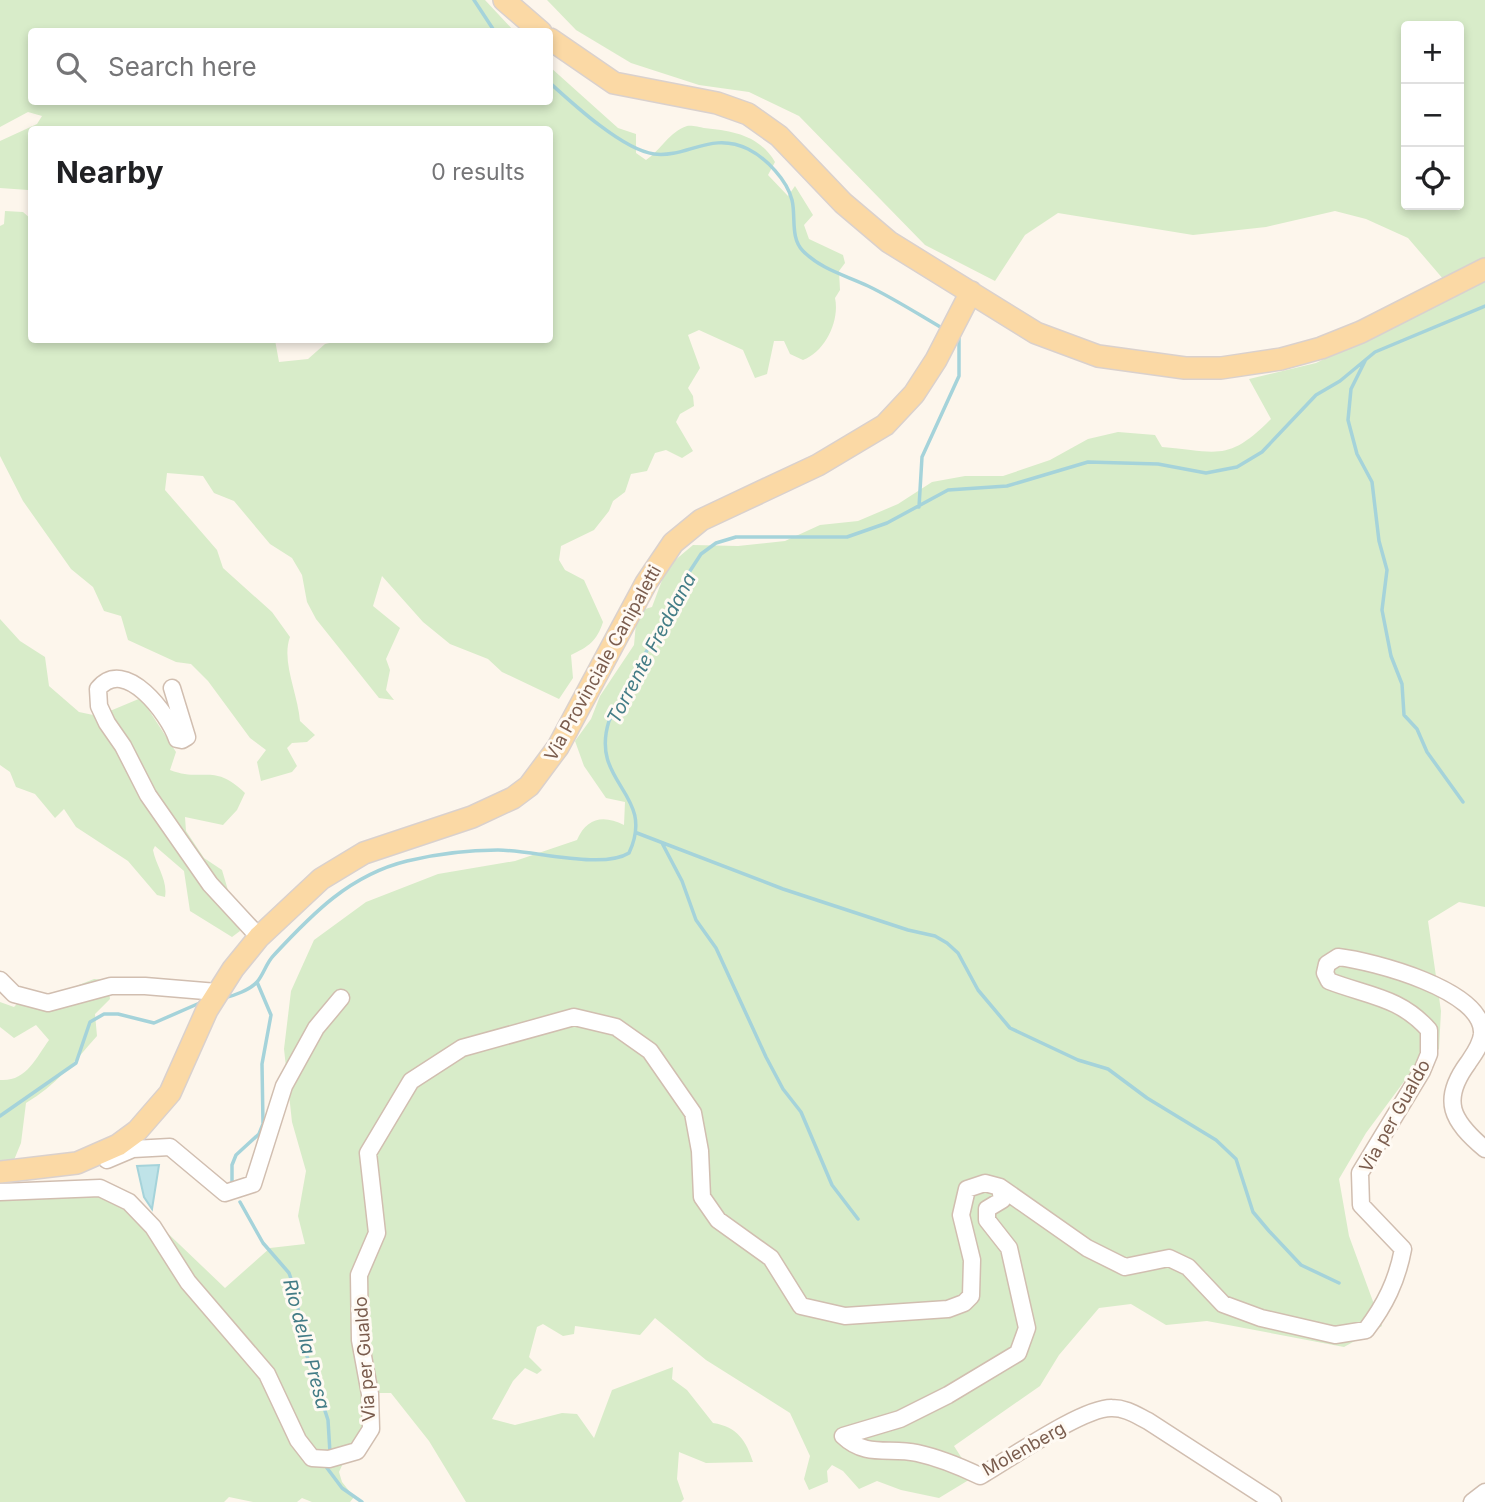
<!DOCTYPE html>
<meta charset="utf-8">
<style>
:root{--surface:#fff;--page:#f6f6f6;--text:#202124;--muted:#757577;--line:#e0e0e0}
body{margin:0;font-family:Inter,sans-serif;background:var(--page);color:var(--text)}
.controls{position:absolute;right:21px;top:21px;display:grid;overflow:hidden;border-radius:7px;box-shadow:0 4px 10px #0003}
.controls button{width:63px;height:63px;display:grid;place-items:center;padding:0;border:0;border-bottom:2px solid var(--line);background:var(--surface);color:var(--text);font:35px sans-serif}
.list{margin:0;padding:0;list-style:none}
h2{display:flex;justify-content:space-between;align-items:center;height:91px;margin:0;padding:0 28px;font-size:30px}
h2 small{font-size:23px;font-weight:400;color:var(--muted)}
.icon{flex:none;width:38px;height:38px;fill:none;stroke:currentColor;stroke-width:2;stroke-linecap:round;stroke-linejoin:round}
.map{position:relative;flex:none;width:1485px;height:1502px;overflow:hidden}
.search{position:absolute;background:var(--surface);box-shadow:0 4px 10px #0003;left:28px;top:28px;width:525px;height:77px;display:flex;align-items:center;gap:18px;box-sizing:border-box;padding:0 24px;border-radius:7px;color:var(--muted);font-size:26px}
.panel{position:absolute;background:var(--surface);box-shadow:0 4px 10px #0003;left:28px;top:126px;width:525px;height:217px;border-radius:7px}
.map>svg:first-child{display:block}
.green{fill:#d8ecc9;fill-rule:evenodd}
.water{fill:#bfe3e8;stroke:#a5d3da;stroke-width:2}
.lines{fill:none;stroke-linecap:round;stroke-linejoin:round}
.stream{stroke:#a5d3da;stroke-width:3.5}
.minor-casing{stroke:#d1beb0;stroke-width:19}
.major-casing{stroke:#dad1cd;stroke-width:24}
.minor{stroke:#fff;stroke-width:16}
.major{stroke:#fbd9a5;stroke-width:21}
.labels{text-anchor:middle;stroke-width:6;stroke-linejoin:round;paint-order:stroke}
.street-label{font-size:18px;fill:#7a5c4d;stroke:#fffaf3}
.water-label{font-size:19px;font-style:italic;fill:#437c86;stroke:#fffaf3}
</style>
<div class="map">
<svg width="1485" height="1502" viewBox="0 0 1485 1502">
<rect width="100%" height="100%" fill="#fdf6ec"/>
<!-- green -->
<path class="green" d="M 0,0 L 485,0 L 514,31 L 32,32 L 32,102 L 550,102 L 550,67 L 618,128 L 636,134 L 636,153 L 646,160 C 661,150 669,132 687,126 C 691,125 700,127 704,128 C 733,131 759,135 775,162 L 768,175 L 788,196 L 795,186 L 813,215 L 804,225 L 809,239 L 843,255 L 845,263 L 839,271 L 840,290 L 835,298 C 840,321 825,352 803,360 L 790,354 L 784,341 L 774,341 L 767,374 L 755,378 L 743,350 L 699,330 L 688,335 L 700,368 L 688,388 L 693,396 L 694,406 L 680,414 L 676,422 L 693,451 L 682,458 L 666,450 L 655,453 L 647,471 L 631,474 L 625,492 L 613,501 L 609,511 L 594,530 L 561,546 L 559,560 L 565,570 L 584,580 L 603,622 C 597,641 588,647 571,655 L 573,678 L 559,699 L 502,672 L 488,659 L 450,644 L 423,622 L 382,576 L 373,606 L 400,628 L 386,659 L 390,670 L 386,690 L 394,700 L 379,698 L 316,619 L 307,602 L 302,575 L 292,558 L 270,544 L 234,501 L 214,493 L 203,476 L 167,473 L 165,490 L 217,550 L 223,568 L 272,612 L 290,637 C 281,661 298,694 300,721 L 315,735 L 307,742 L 292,743 L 287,748 L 297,766 L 292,772 L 261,781 L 257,762 L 266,750 L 250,738 L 208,681 L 191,664 L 176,662 L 128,640 L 121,616 L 104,611 L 93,587 L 71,569 L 23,501 L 0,456 L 0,226 L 4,224 L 5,211 L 23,212 L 31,219 L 32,340 L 275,340 L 279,362 L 308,359 L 325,344 L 342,340 L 550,340 L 550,130 L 32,130 L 31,187 L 28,190 L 0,188 L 0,141 L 37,124 L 42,116 L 28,112 L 0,127 Z
M 547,0 L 1485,0 L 1485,257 L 1444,280 L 1408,238 L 1366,219 L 1335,211 L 1266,227 L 1193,235 L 1058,213 L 1025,235 L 995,281 L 925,245 L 799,116 L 749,92 L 699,85 L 631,63 L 576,30 ZM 1406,26 L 1459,26 L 1459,205 L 1406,205 Z
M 1485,279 L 1485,907 L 1459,902 L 1428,921 L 1441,1011 L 1439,1049 L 1414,1068 L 1366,1133 L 1339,1179 L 1349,1236 L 1382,1326 L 1344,1347 L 1207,1321 L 1166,1325 L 1131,1304 L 1099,1308 L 1059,1355 L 1040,1386 L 954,1446 L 963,1460 L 854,1440 L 1020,1355 L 1030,1328 L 1012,1247 L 990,1219 L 1002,1184 L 962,1185 L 966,1293 L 947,1303 L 845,1310 L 804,1301 L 722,1216 L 707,1195 L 705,1150 L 654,1047 L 574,1011 L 407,1077 L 363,1151 L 371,1232 L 354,1274 L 365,1427 C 352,1452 341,1451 315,1453 L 157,1223 L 225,1288 L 270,1248 L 305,1244 L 298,1216 L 306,1171 L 292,1122 L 284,1049 L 291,991 L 314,940 L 366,902 L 438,874 L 515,861 L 577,840 C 587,817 604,815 624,825 L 625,802 L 606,798 L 584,766 L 575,741 L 591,719 L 600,696 L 634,645 L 636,623 L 645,609 L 652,607 L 667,567 L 693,545 L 738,546 L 785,541 L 820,525 L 858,521 L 898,504 L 932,482 L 965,476 L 1003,476 L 1050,460 L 1088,439 L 1118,432 L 1155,435 L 1162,447 C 1219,452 1228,462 1271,419 L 1249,379 L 1316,363 Z
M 0,619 L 20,641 L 45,657 L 49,686 L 79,712 L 98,716 L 141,698 L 176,752 L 170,770 C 204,783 213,762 245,793 L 237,810 L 223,825 L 185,817 L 186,831 L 204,858 L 222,870 L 240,931 L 232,937 L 190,911 L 184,871 L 155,846 L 153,850 C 156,866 168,880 165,897 L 157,895 L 128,861 L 76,827 L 64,809 L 55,818 L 35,794 L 16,787 L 10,772 L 0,765 Z
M 94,979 L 107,980 L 110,999 L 95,1014 L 97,1036 C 75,1061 55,1086 26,1103 L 21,1143 L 14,1160 L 0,1162 L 0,1080 C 26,1082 36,1058 49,1040 L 36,1025 L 14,1038 L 0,1027 L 0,1002 L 14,1007 L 30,990 L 48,997 Z
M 574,1020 L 615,1031 L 647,1054 L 690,1115 L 698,1198 L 769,1261 L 798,1309 L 966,1306 L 965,1215 L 970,1191 L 997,1190 L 998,1198 L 983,1207 L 1006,1250 L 1024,1328 L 1015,1351 L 846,1445 L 868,1458 L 912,1457 L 972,1478 L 939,1498 L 901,1490 L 877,1481 L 859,1489 L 843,1471 L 832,1465 L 827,1471 L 828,1482 L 809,1490 L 804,1479 L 810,1456 L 790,1413 L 706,1360 L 655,1318 L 640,1335 L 575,1326 L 574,1334 L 563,1336 L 543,1324 L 537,1327 L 529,1357 L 542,1370 L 537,1374 L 525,1368 L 513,1381 L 492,1419 L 515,1425 L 562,1413 L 577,1414 L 594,1438 L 612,1390 L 673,1367 L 672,1379 L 687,1390 L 713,1423 C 738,1427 746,1441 753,1462 L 706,1463 L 679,1452 L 677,1479 L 684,1499 L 681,1502 L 466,1502 L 429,1441 L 391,1393 L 373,1393 L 364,1340 L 363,1276 L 380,1233 L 372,1154 L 414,1084 L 464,1051 Z
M 100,1192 L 127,1205 L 264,1376 L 310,1461 L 345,1459 L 339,1472 L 342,1482 L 354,1497 L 350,1502 L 312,1502 L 302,1498 L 297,1502 L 253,1502 L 229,1497 L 224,1502 L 0,1502 L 0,1195 Z"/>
<!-- water -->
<path class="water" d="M 159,1165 L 152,1209 L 144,1197 L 137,1166 Z"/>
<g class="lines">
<!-- stream -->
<path class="stream" d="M 474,0 L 495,32
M 550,83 C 573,104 623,150 654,154 C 687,158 711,131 748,149 C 766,158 787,180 792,200 C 796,216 790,238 803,251 C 822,270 845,275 868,286 C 893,298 918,314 942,328
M 1365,361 L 1351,389 L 1348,420 L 1357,454 L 1372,482 L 1379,541 L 1387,570 L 1382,610 L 1391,656 L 1402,684 L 1404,715 L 1417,729 L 1427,752 L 1463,802
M 919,507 L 922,457 L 959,376 L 959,338
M 637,833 L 783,889 L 908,930 L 935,936 L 947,943 L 958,953 L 978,990 L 1010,1028 L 1078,1060 L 1108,1069 L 1147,1098 L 1216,1140 L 1236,1159 L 1253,1212 L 1269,1231 L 1301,1265 L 1339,1283
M 662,843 L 682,881 L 696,920 L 716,948 L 766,1057 L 783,1089 L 801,1112 L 832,1185 L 858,1219
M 224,998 C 233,996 250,990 257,982 C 264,974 266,963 274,955 C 313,913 350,875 407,861 C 436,854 468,850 498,850 C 533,850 602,870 629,853 C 657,793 589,784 609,721 L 688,574 L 701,554 L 716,543 L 736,537 L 847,537 L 887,523 L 948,490 L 1007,486 L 1088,462 L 1158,464 L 1206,473 L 1237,467 L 1262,452 L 1316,395 L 1340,381 L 1375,352 L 1485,306
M 0,1116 L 76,1063 L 90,1022 L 104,1014 L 118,1014 L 154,1023 L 202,1002
M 232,1184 L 232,1165 L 236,1155 L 259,1134 L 263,1124 L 262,1064 L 271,1015 L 257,982
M 240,1202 L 263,1243 L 289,1273 L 295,1290 L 305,1350 L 328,1420 L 330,1453
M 327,1468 L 342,1488 L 362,1502"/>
<!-- minor casing -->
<g class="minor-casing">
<path id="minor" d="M 172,688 L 187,737 L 182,740 L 177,739 C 169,715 125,655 98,689 L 99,706 L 107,723 L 123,746 L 148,795 L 210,884 L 259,937
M 0,980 L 14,994 L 48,1003 L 111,986 L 145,986 L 217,992
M 107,1160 L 133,1149 L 170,1147 L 225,1193 L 253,1184 L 284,1086 L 316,1028 L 341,998
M 1000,1187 L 1002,1200 L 987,1209 L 987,1220 L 1009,1248 L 1027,1328 L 1018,1353 L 948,1395 L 900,1419 L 843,1436 C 866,1458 889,1447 917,1453 C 940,1458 959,1466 980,1476 C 1008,1460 1083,1407 1112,1408 C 1126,1408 1136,1415 1148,1421 L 1273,1502
M 0,1192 L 100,1188 L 129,1202 L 153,1227 L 188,1282 L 267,1374 L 298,1440 L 312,1458 L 329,1459 L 357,1451 L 371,1429 L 370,1394 L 360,1340 L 359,1275 L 377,1233 L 368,1153 L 411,1081 L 462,1048 L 574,1017 L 616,1027 L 650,1051 L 693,1113 L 700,1151 L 702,1197 L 718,1220 L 771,1258 L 801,1306 L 845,1316 L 948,1309 L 964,1303 L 971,1296 L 972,1260 L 961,1215 L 967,1189 L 985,1183 L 1000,1187 L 1087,1248 L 1125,1267 L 1169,1258 L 1188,1267 L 1223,1304 L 1261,1318 L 1335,1335 L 1366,1330 C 1385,1305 1397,1281 1403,1249 L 1361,1205 L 1360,1173 L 1422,1071 L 1429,1054 L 1429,1030 C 1400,997 1368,996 1329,981 L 1325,973 L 1327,964 L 1338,957 C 1372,961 1485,990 1482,1034 C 1481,1045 1474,1054 1468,1063 C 1440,1101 1452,1121 1485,1149
M 1472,1502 L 1485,1492"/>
</g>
<!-- major casing -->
<g class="major-casing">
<path id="major" d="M 504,0 L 541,32
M 550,39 L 614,83 L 717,103 L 748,114 L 779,136 L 843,203 L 889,242 L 1036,333 L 1098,356 L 1185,368 L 1221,368 L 1281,359 L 1321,348 L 1361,332 L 1485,269
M 0,1172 L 77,1163 L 118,1145 L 137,1131 L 170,1093 L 207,1010 L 233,969 L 259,937 L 321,879 L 364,853 L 472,817 L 513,798 L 529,786 L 558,747 L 646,583 L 673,543 L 701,520 L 818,465 L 885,425 L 914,394 L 936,360 L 971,292"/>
</g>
<!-- minor -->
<use href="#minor" class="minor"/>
<!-- major -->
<use href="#major" class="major"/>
</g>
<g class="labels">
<!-- street labels -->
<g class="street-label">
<text transform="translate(603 663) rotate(-61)" y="6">Via Provinciale Canipaletti</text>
<text transform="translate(1395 1116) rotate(-61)" y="6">Via per Gualdo</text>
<text transform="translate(365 1359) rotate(-94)" y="6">Via per Gualdo</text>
<text transform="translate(1024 1449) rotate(-29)" y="6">Molenberg</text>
</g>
<!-- water labels -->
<g class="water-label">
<text transform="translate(651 648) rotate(-62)" y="7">Torrente Freddana</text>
<text transform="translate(307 1344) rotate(75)" y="7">Rio della Presa</text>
</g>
</g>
</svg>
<div class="controls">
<button>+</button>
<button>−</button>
<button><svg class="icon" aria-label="locate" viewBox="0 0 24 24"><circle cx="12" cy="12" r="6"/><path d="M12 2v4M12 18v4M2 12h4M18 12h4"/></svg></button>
</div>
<div class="search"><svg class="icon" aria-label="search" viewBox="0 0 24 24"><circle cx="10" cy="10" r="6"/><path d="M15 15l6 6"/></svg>Search here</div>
<section class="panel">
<h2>Nearby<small>0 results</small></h2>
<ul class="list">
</ul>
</section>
</div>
